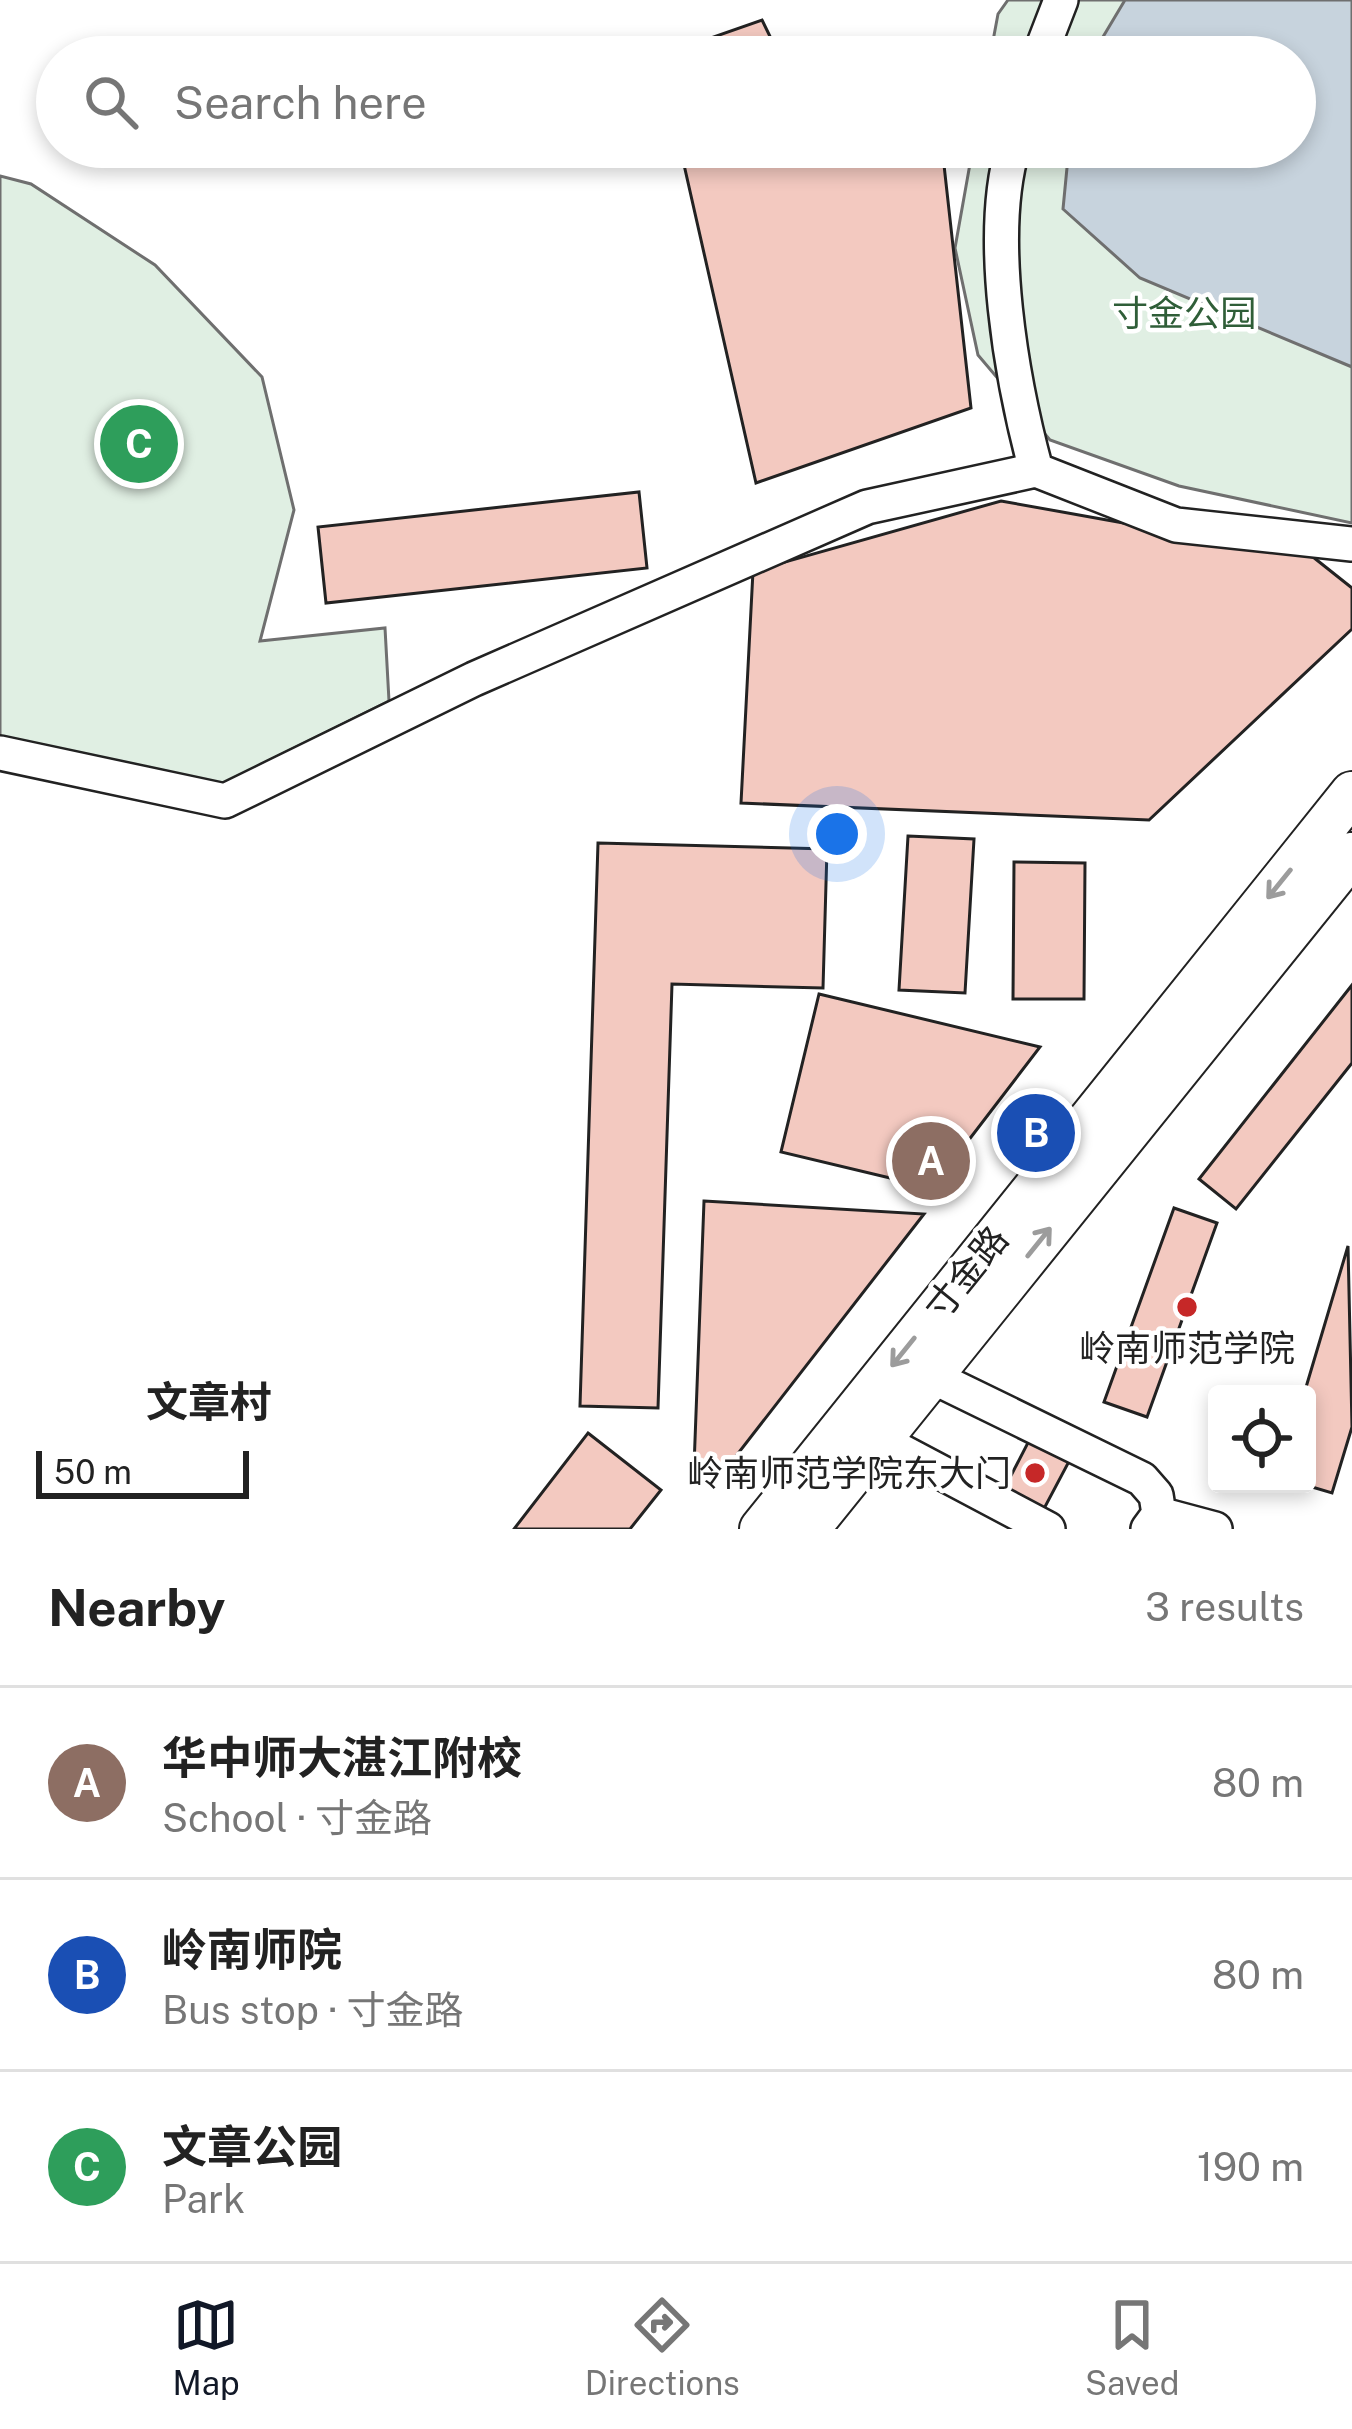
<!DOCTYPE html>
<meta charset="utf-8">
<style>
:root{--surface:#fff;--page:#f2f2f2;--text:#222;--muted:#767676;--line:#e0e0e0;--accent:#111827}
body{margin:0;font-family:"Public Sans","Noto Sans SC",sans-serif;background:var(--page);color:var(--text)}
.controls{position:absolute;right:36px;bottom:36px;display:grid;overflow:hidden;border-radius:12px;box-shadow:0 6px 18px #0003}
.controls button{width:108px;height:108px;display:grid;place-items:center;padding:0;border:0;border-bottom:3px solid var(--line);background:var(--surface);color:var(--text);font:60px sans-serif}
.scale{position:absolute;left:36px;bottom:30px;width:213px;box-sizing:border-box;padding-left:12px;border:6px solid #222;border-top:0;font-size:33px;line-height:42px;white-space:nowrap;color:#222;-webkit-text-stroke:9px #fff;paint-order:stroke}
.you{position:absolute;left:837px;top:834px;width:42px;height:42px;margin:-30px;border:9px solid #fff;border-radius:50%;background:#1a73e8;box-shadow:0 0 0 18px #1a73e833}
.badge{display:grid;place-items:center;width:78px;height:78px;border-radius:50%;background:var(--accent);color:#fff;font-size:39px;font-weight:700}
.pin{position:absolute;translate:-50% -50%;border:6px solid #fff;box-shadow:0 3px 12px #0006}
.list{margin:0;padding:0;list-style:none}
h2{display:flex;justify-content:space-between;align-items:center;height:156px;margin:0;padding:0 48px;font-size:51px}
h2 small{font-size:39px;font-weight:400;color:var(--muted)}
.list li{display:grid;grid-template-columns:78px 1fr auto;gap:36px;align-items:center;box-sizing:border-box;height:192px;padding:0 48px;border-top:3px solid var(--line)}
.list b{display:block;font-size:45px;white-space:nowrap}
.list p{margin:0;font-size:39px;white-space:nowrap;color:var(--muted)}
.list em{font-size:39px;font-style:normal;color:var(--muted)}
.icon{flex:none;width:66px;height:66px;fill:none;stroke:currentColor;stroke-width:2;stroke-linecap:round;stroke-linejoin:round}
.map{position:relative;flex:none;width:1352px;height:1529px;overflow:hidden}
.search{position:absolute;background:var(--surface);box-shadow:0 6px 18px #0003;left:36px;right:36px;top:36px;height:132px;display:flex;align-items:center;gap:30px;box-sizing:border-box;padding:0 42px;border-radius:66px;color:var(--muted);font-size:45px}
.sheet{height:732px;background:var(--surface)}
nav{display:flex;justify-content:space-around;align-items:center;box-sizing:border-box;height:168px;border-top:3px solid var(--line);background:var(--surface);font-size:33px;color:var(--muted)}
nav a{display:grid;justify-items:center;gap:6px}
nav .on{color:var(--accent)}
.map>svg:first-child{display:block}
.green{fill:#e0efe3;stroke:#6f6f6f;stroke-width:3}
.water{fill:#c7d3dd;stroke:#6f6f6f;stroke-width:3}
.building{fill:#f3c9c0;stroke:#222;stroke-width:3}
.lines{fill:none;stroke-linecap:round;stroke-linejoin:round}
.minor-casing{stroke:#222;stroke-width:38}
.major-casing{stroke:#222;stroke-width:46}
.minor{stroke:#fff;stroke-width:33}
.major{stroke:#fff;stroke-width:42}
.oneway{stroke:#9c9c9c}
.poi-dot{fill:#c62828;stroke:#fff;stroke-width:4.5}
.labels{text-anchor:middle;stroke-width:9;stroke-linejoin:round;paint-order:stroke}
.park-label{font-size:36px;fill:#2f5e38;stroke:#fff}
.street-label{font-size:36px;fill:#222;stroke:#fff}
.poi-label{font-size:36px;fill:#222;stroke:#fff}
.quarter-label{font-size:42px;font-weight:bold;fill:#222;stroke:#fff}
</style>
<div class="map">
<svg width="1352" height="1529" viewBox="0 0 1352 1529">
<rect width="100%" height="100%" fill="#fff"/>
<!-- green -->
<path class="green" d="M 1008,0 L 1352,0 L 1352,523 L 1179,486 L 1050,440 L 978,355 L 955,248 L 973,147 L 1295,147 L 1295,57 L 990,57 L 998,14 Z
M 0,176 L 31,184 L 155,265 L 262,377 L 294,510 L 260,641 L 385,628 L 389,701 L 222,784 L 0,737 Z"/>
<!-- water -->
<path class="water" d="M 1125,0 L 1352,0 L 1352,367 L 1140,278 L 1063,209 L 1069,147 L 1295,147 L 1295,57 L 1091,57 Z"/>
<!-- building -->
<path class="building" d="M 762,20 L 780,57 L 659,57 L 659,56 Z
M 680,147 L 942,147 L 971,408 L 756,483 Z
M 639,492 L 647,568 L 326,603 L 318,527 Z
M 1001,501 L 1313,557 L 1352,588 L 1352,629 L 1149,820 L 741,803 L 753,571 Z
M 908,836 L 974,839 L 965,993 L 899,990 Z
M 598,843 L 827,849 L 823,988 L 672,984 L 658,1408 L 580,1406 Z
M 1014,862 L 1085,863 L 1084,999 L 1013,999 Z
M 1352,985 L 1352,1063 L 1236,1209 L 1199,1179 Z
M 819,994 L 1040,1047 L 932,1188 L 781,1152 Z
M 704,1201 L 924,1214 L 726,1469 L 694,1467 Z
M 1174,1208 L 1217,1223 L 1147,1417 L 1104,1402 Z
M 1348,1246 L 1352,1427 L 1332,1493 L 1302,1484 L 1307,1484 L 1304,1394 Z
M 1034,1431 L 1074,1452 L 1038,1520 L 999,1499 Z
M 588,1433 L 661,1490 L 630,1529 L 514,1529 Z"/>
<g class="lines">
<!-- minor casing -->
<g class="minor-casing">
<path id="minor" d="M 1039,57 L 1061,0
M 1013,147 C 986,237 1012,381 1036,470 L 1176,525 L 1352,544
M 0,753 L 225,801 L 474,679 L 867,507 L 1036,470
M 931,1376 L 1142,1479 L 1156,1495 L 1159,1514 L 1148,1529
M 880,1440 L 1048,1529
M 1159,1514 L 1215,1529"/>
</g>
<!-- major casing -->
<g class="major-casing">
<path id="major" d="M 761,1529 L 1352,793
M 808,1529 L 1352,854"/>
</g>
<!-- minor -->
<use href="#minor" class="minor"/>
<!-- major -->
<use href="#major" class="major"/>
</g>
<!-- one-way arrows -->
<defs><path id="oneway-shaft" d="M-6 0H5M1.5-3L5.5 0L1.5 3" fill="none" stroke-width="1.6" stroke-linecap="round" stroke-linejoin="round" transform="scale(3)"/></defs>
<g class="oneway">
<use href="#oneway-shaft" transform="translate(1279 884) rotate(129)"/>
<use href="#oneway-shaft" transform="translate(1039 1242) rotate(-51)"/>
<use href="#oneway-shaft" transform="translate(903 1352) rotate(129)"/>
</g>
<!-- markers -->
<g class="poi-dot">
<circle cx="1187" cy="1307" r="12"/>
<circle cx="1035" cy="1473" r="12"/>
</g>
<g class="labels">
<!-- park labels -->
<g class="park-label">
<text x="1184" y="326">寸金公园</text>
</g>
<!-- street labels -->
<g class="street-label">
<text transform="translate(966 1273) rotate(-51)" y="13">寸金路</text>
</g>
<!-- poi labels -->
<g class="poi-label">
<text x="1187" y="1361">岭南师范学院</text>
<text x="1011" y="1486" text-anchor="end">岭南师范学院东大门</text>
</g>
<!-- quarter labels -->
<g class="quarter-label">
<text x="209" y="1417">文章村</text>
</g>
</g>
</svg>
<div class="controls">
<button><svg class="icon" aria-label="locate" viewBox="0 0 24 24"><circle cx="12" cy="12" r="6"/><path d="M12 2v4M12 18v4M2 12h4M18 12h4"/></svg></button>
</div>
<div class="scale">50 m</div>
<div class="you"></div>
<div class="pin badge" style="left:931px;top:1161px;background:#8d6e63">A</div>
<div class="pin badge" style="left:1036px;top:1133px;background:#1a4fb4">B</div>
<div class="pin badge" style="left:139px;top:444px;background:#2e9e5b">C</div>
<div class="search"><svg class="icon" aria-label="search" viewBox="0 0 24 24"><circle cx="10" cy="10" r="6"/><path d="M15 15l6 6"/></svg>Search here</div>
</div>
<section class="sheet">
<h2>Nearby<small>3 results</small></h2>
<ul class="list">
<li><span class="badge" style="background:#8d6e63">A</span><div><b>华中师大湛江附校</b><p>School · 寸金路</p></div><em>80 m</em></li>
<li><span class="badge" style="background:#1a4fb4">B</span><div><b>岭南师院</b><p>Bus stop · 寸金路</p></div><em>80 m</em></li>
<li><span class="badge" style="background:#2e9e5b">C</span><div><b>文章公园</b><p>Park</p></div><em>190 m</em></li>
</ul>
</section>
<nav>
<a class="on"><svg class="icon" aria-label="map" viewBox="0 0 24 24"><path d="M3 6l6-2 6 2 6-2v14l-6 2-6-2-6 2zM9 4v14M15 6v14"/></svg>Map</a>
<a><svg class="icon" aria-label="directions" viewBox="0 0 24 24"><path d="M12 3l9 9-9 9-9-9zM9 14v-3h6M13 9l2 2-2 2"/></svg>Directions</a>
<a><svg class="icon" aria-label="saved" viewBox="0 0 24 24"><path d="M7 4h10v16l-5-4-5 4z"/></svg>Saved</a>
</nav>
